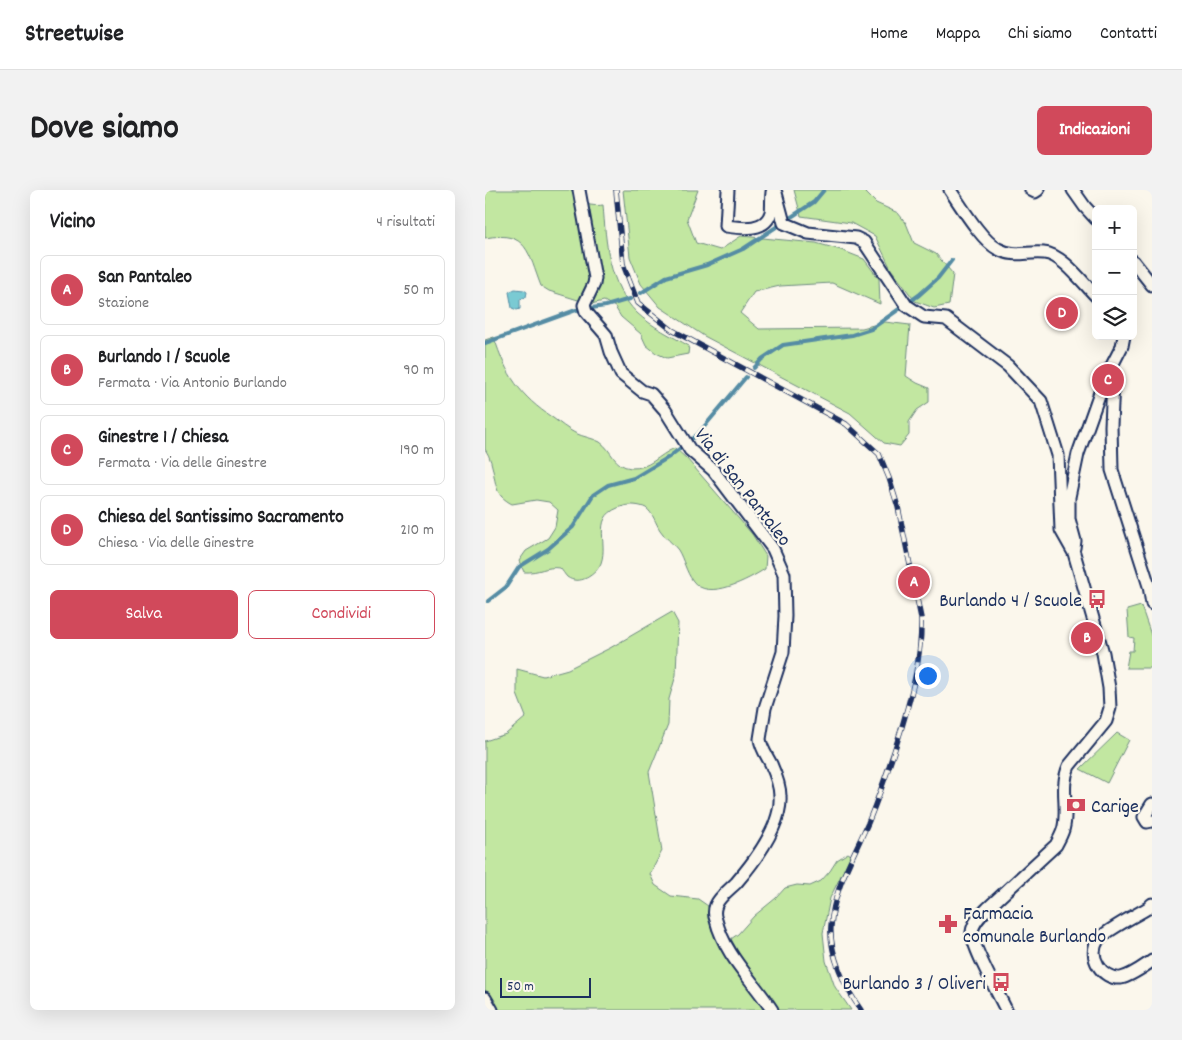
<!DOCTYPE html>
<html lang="it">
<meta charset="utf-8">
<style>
:root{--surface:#fff;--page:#f2f2f2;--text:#202124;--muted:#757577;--line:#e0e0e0;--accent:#d1495b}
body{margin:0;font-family:Dekko,sans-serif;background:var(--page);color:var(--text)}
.controls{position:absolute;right:15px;top:15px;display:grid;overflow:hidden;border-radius:8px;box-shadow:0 5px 20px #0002}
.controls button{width:45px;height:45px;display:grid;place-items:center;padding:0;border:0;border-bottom:1px solid var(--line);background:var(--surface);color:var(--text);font:25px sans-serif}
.scale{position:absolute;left:15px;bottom:12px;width:91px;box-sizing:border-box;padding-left:5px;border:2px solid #1b2f5e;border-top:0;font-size:14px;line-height:18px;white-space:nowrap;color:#1b2f5e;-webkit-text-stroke:4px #fbf7ec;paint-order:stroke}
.you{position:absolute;left:442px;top:485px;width:18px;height:18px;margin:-12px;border:4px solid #fff;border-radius:50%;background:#1a73e8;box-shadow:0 0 0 8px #1a73e833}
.badge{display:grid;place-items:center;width:32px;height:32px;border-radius:50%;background:var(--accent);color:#fff;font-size:16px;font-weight:700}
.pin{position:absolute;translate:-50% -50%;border:2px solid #fff;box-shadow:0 1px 5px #0006}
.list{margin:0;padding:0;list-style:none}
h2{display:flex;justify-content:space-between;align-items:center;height:65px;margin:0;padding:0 20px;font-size:21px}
h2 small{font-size:16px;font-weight:400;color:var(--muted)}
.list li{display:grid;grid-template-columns:32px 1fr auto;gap:15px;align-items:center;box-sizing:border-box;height:70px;margin:0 10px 10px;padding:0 10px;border:1px solid var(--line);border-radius:8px}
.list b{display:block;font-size:19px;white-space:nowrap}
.list p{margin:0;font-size:16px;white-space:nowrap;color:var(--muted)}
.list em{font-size:16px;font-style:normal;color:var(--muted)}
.actions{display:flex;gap:10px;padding:15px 20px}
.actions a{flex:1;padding:11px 0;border:1px solid var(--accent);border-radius:8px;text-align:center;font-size:18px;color:var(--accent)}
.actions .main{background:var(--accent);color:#fff}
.icon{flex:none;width:28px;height:28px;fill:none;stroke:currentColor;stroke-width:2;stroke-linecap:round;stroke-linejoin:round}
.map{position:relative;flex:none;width:667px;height:820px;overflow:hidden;border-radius:8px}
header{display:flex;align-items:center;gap:30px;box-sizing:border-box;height:70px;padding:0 25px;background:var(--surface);border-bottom:1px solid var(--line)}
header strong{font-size:24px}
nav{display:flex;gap:28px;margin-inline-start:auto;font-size:18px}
.intro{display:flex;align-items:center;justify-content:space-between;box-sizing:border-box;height:120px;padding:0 30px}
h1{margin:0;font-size:35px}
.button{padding:12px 22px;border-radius:8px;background:var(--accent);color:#fff;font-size:18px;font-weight:700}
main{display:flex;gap:30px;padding:0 30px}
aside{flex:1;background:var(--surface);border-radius:8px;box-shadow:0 5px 20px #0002}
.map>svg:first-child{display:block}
.green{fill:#c2e7a1;stroke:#6e8b80}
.water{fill:#7acad3;stroke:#548ca4}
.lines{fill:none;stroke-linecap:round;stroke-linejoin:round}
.stream{stroke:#548ca4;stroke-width:4}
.street-casing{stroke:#1b2f5e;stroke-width:15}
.street{stroke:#fbf7ec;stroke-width:11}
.rail-casing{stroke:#1b2f5e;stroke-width:5.5}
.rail{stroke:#fbf7ec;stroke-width:4;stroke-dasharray:11;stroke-linecap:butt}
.labels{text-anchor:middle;stroke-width:4.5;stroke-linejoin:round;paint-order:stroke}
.street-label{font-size:20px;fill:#1b2f5e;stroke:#fbf7ec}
.poi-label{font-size:20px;fill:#1b2f5e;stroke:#fbf7ec;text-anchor:end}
</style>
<header>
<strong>Streetwise</strong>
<nav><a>Home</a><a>Mappa</a><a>Chi siamo</a><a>Contatti</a></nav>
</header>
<div class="intro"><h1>Dove siamo</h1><a class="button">Indicazioni</a></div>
<main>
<aside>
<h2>Vicino<small>4 risultati</small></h2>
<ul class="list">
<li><span class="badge">A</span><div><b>San Pantaleo</b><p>Stazione</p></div><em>50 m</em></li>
<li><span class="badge">B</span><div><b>Burlando 1 / Scuole</b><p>Fermata · Via Antonio Burlando</p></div><em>90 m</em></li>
<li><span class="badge">C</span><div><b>Ginestre 1 / Chiesa</b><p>Fermata · Via delle Ginestre</p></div><em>190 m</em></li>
<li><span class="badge">D</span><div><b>Chiesa del Santissimo Sacramento</b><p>Chiesa · Via delle Ginestre</p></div><em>210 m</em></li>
</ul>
<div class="actions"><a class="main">Salva</a><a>Condividi</a></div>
</aside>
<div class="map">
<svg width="667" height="820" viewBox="0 0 667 820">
<rect width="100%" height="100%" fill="#fbf7ec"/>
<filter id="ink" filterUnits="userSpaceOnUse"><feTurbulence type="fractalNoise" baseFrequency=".02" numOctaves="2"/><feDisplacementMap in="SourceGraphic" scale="10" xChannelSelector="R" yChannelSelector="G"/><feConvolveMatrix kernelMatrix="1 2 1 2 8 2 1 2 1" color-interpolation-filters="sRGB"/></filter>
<g filter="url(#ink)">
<!-- green -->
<path class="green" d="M 0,0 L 86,0 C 90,13 105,17 118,15 C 121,53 123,94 152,123 C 167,137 187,146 204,156 L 203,164 L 182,168 L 171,163 L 161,155 L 156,144 L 136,127 L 130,117 L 119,111 L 106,114 L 64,101 L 56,96 C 43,63 43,40 0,48 Z
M 138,0 L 213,0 L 202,29 L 211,53 L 235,60 L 256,46 L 331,53 L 356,60 L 379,69 L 394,89 L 395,114 L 347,93 L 295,96 L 269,102 L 255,123 L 274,139 L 377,138 L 400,132 L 425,135 L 421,186 L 432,193 L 444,198 L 444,212 L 432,220 L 424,232 L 424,245 L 415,256 L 399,253 L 365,223 L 219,146 L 175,117 L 156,94 L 145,67 Z
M 309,0 L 378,0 L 391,13 L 413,23 L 421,33 L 429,53 L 451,64 L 468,84 L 464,115 L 449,118 L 430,111 L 406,79 L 390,46 L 366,33 L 316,26 Z
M 9,147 C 21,185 35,206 68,228 C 75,233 82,239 90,243 C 98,247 108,248 115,252 C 128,261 128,276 146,278 C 165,279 173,265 190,258 L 202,269 L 267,344 L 281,366 L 280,379 C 264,389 223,412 208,391 C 201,382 199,370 193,360 C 188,353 180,348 175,340 C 171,334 168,323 161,318 C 155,315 145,314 139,316 C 104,325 124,351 116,373 C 111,385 94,396 82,387 C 80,385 77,380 75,378 C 60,376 55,383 39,382 L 34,371 L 41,361 L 63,348 L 70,337 L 73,320 L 64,312 L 51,310 L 27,314 C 23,312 19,309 16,306 C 7,295 11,275 0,259 L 0,150 Z
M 656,416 L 667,448 L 667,478 L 641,478 L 644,461 L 648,461 L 649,448 L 644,447 L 642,420 Z
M 187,422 L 193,433 L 191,485 L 184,509 L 183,535 L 164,582 L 177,661 L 165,684 L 170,695 L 186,706 L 213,709 L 223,716 L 227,741 L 233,746 L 281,820 L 0,820 L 0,551 L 21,544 L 41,527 L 32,504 L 32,479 L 58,486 L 83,479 L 125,458 Z
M 632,543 L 644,550 L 622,593 L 595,579 Z
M 363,663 L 366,665 L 345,708 L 338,743 L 341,771 L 350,797 L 366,820 L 292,820 L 262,778 L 246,749 L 253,744 L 269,726 L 291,708 L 300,698 L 312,695 L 325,696 L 336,691 L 345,681 L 352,670 Z"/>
<!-- water -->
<path class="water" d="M 30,99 L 39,100 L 42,102 L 41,107 L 35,109 L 35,119 L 32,120 L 27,118 L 24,102 Z"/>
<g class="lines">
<!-- stream -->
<path class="stream" d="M 156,103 L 181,87 L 222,75 L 258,59 L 329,12 L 339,0
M 0,153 L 91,120 L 121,116 L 145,109
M 269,178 L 277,169 L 298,155 L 367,145 L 386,139 L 434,105 L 453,88 L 467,70
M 3,411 L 21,397 L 34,377 L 63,359 L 88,337 L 108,305 L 123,295 L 149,288 L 184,267 L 213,244 L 261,187"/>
<!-- street casing -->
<g class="street-casing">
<path id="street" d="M 94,0 L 110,88 L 109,94 L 99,115 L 101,122 L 121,145 L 126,162 L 136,184 L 157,201 L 166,204 L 180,220 L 205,260 L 228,280 L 288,359 L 299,384 L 300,426 L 298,462 L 280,518 L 275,549 C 276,558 282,566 286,574 C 290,583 295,596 295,606 C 297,635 269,672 251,693 C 245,699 234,707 231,715 C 229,720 229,725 231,730 C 240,766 268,790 287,820
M 243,0 L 241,36 C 256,38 281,42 286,22 C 287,16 286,9 287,2 L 289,1 L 291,3 L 299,33 L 323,43 L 371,48 L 379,52 L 421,115 L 439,127 L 461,129 L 523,176 L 556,211 L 573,265 L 576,340 L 589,363 L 618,463 L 624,498 L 625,518 L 621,531 L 584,576 C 575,596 583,616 579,636 C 578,643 574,649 571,655 L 504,717 C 497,724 488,732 487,742 C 486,755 514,805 521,820
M 465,0 C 476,16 497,51 513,59 C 530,68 542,61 559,63 C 577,64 598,93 611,106
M 546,0 L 550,2 L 553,0
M 588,0 L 600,17 L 611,29
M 648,71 L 667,95
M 623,184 L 628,191 L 626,236 L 627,280 L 664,396 L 667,414
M 589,358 L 590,351 L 584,329 L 584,307 L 593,264 L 619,191 L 637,156 L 639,146
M 667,614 L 659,627 L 662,632 L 667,631
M 667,714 L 663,718 C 651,725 620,741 613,750 C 602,766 617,790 636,788 C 646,786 658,777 667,771
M 0,808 L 7,820"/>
</g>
<!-- street -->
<use href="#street" class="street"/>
<!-- rail casing -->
<g class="rail-casing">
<path id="rail" d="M 131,0 L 138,74 L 153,113 L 187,140 L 361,234 L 394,264 L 404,288 L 413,317 L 436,428 C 437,467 427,503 416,540 C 406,572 396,601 383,633 C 369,665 348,700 346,736 C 344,763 360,798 376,820"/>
</g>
<!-- rail -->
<use href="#rail" class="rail"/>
</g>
</g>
<!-- icons -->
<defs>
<g id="bus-bare" transform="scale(1.5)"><path d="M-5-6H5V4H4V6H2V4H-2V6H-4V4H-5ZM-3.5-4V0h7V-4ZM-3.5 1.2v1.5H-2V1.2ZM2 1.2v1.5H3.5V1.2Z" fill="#d1495b" stroke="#fbf7ec" stroke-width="2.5" paint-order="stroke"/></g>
<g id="bank-bare" transform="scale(1.5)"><path d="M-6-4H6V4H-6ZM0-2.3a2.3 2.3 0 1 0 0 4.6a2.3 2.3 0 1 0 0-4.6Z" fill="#d1495b" stroke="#fbf7ec" stroke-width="2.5" paint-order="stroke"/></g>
<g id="pharmacy-bare" transform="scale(1.5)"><path d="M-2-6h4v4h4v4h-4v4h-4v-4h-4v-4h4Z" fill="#d1495b" stroke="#fbf7ec" stroke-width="2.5" paint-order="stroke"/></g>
</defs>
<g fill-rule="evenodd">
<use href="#bus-bare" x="612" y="409"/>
<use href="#bank-bare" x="591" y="615"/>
<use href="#pharmacy-bare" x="463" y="734"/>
<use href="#bus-bare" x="516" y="792"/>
</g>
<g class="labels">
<!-- street labels -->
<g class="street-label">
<text transform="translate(259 296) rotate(52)" y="7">Via di San Pantaleo</text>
</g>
<!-- poi labels -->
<g class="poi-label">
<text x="597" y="416">Burlando 4 / Scuole</text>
<text x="606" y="622" text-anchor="start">Carige</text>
<text x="478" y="729" text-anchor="start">Farmacia<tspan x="478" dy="23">comunale Burlando</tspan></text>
<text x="501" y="799">Burlando 3 / Oliveri</text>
</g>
</g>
</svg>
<div class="controls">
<button>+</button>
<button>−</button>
<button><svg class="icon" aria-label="layers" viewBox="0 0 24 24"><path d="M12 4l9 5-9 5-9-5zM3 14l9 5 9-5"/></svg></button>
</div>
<div class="scale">50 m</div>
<div class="you"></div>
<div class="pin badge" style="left:429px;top:392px">A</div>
<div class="pin badge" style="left:602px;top:448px">B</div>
<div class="pin badge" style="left:623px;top:190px">C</div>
<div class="pin badge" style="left:577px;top:123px">D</div>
</div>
</main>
